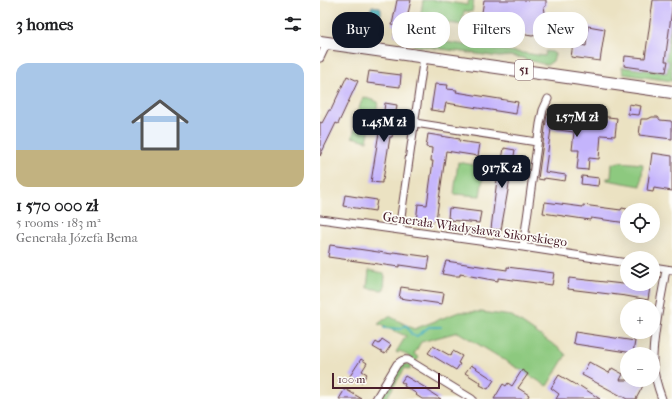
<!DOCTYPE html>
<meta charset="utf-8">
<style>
body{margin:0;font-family:"IM FELL French Canon",serif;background:#f2f2f2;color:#202124;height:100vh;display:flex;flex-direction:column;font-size:15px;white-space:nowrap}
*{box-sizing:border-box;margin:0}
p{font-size:13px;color:#757577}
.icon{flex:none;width:22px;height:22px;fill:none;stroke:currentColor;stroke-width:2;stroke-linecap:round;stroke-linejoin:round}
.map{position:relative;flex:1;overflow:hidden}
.panel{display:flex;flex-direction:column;background:#fff;width:320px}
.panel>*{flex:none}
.top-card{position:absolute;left:12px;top:12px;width:280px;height:36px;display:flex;gap:8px}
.tools{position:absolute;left:300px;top:203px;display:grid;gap:8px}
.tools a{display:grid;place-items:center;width:40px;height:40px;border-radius:50%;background:#fff;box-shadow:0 4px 16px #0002;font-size:20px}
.scale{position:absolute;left:12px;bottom:10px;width:108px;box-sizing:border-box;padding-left:4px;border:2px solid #4a1f2b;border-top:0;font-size:11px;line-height:14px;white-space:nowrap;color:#4a1f2b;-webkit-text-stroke:3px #fdfcf7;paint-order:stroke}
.price{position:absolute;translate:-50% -34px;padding:0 9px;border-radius:8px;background:#111827;color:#fff;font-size:13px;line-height:26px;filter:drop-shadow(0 1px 2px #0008)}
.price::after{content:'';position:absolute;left:50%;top:24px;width:12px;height:9px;margin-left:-6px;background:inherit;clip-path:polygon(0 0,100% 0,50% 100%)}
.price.selected{background:#222;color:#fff}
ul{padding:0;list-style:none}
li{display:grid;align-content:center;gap:8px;height:212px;padding:0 16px}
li+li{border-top:1px solid #e0e0e0}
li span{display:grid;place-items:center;height:124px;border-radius:12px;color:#555}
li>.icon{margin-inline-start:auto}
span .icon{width:72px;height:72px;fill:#fffc;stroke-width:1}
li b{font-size:17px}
h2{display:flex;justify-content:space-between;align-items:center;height:48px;padding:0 16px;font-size:17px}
.tag{padding:0 14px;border-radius:16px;background:#fff;box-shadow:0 4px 16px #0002;font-size:14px;line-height:36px}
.tag.selected{background:#111827;color:#fff}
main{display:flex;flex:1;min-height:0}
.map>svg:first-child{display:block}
</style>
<main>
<section class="panel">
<h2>3 homes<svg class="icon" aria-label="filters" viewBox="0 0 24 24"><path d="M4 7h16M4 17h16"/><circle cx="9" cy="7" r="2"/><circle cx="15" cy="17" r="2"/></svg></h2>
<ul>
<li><span style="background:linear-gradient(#a9c7e8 70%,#c2b280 0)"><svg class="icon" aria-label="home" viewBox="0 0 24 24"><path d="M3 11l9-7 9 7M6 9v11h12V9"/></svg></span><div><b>1 570 000 zł</b><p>5 rooms · 183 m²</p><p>Generała Józefa Bema</p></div></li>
</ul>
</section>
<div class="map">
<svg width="352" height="399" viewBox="0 0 352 399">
<rect width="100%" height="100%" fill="#fdfcf7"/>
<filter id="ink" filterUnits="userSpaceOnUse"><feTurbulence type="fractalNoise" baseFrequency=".025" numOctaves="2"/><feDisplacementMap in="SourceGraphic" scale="8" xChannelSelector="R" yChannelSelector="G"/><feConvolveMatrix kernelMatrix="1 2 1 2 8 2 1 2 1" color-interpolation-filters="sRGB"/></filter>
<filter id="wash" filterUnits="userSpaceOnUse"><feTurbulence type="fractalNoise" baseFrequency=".012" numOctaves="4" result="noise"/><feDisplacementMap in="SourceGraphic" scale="16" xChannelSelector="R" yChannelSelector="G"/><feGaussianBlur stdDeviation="0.9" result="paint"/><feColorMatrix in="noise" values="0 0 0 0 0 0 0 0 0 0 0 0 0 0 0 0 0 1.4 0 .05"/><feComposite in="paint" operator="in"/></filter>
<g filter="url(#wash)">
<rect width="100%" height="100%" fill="#ebe2c2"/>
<path fill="#8dc97f" stroke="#6c7455" d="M 103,0 L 116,0 L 147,5 L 149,0 L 154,0 L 152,12 L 144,11 L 142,21 L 151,23 L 150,26 L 107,20 L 106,25 L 102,27 L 101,33 L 104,34 L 104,39 L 225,56 L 226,51 L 232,52 L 235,54 L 233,61 L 227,65 L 204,59 L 204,58 L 189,56 L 179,57 L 93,45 L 94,39 L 97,39 Z
M 352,19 L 352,81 L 303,74 L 302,67 L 347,73 L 349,61 L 346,60 Z
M 43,97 L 58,102 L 54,129 L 50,128 L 47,141 L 32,137 L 40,115 L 37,114 Z
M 138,162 L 165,167 L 160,196 L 134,194 Z
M 299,162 L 323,164 L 321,186 L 287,180 L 287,178 L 291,178 L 292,164 Z
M 49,270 L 63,273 L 65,276 L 64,289 L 62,290 L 47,288 Z
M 139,312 L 161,312 L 192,316 L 240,349 L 246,355 L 227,386 L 138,332 L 101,342 L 94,354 L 99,358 L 96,361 L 80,351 L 78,353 L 76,352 L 86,336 L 58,324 L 69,316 L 94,329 Z
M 84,364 L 90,365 L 90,370 L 85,368 L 66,399 L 60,399 L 80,367 Z"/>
<path fill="#3babb8" stroke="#426572" d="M 52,6 L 59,7 L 61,9 L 61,14 L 57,21 L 50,21 L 47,18 Z"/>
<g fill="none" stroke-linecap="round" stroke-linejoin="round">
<path stroke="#3babb8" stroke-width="2" d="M 64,328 L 81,329 L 86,325 L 92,335 L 97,336 L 109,327 L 121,327"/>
</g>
<g id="blocks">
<path fill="#c4b4fc" d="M 77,0 L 91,0 L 85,27 L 83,27 L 81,37 L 74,35 L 76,26 L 72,25 Z
M 164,0 L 226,0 L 226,6 L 224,7 L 226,17 L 224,26 L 217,35 L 212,36 L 206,35 L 200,30 L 160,24 Z
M 333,0 L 352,0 L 352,9 L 345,61 L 348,61 L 346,72 L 304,66 L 305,56 L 325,58 Z
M 268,26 L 285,29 L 280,61 L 251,57 L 253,44 L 266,46 Z
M 49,71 L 81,75 L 80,87 L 47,83 Z
M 27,76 L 38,81 L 18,124 L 16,123 L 0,156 L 0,122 L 2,123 L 9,110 L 11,110 Z
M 115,84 L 128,85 L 127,89 L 137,90 L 136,92 L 198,102 L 196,113 L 196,114 L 126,103 L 124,112 L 111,110 Z
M 65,103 L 77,105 L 72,137 L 70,137 L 63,180 L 62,180 L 62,183 L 51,182 L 60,126 L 62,126 Z
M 309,104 L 321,106 L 319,115 L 308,114 Z
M 242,112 L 297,118 L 295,136 L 281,135 L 279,159 L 269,158 L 268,170 L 257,169 L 259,150 L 252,150 L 254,132 L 231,129 L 225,172 L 246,175 L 245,181 L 224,178 L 224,180 L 218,179 L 227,114 L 241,116 Z
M 332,117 L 338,117 L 340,120 L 351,121 L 352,123 L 352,139 L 319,135 L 321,119 L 328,119 Z
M 108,134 L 140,139 L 139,141 L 160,144 L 158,156 L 126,151 L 116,220 L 107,225 L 97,224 L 96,222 L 98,204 L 107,205 L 113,161 L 111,161 L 112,148 L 106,147 Z
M 184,148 L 195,150 L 181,230 L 171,229 L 178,171 L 180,171 Z
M 332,153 L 352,156 L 352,191 L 334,188 L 333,192 L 327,191 Z
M 262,176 L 279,178 L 278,186 L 261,184 Z
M 25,195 L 57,200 L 55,211 L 23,206 Z
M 225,202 L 263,207 L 263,205 L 301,210 L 302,208 L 307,209 L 307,223 L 271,218 L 270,220 L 223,213 Z
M 129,208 L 161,212 L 159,223 L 130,220 L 130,218 L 128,218 Z
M 10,245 L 72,254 L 73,252 L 81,253 L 110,257 L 108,268 L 108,269 L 79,265 L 79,267 L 8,257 Z
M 126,261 L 187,270 L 187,267 L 234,273 L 232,285 L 178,278 L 178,281 L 140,274 L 140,276 L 134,276 L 122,274 Z
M 249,278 L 330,287 L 328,300 L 306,296 L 248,289 Z
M 81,287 L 124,293 L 122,304 L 79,298 Z
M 255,332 L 315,341 L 313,353 L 255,344 L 255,343 L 253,343 Z
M 62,339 L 71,345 L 65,354 L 53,347 L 56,342 L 59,344 Z
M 113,346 L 131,356 L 133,351 L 142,356 L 138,363 L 140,364 L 136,370 L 108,353 Z
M 41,359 L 47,363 L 42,371 L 47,374 L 41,383 L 30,376 Z
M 269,362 L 289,373 L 292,368 L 303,374 L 300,380 L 326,380 L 316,399 L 307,399 L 262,375 Z
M 151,365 L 174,380 L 168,389 L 160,385 L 161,383 L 145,373 Z
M 202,370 L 208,374 L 198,388 L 209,395 L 207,399 L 174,399 L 183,384 L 186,386 L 188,383 L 192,386 Z
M 239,375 L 259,387 L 260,386 L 280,399 L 236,399 L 239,394 L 231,388 Z
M 85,376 L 106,388 L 107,390 L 121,399 L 102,399 L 96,395 L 97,394 L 84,386 L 85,384 L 81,382 Z
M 25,389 L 42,399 L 19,399 Z"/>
</g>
</g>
<g filter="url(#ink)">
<use href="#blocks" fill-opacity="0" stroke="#623c42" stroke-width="1"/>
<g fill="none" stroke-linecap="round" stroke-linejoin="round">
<g stroke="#623c42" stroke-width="9">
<path id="street" d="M 0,58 L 7,43
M 95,123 L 217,142
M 0,219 L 203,247 L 307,263
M 79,230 L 104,56
M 203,247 L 220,124 L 223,110 L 228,99
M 333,267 L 352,270
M 56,399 L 77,364 C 81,361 83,359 88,360 L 152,399
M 342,399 C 338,388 334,376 333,363 C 332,335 342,298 346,269"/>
</g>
<g stroke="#623c42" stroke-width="14">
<path id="primary" d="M 0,42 L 352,92"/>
</g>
<use href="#street" stroke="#fff" stroke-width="7"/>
<use href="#primary" stroke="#fff" stroke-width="12"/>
</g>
</g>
<g text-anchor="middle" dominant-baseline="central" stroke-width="3.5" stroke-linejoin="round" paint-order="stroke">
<rect fill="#fdfcf7" stroke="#806168" stroke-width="1" x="195" y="60" width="18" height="20" rx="3"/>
<g font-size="12" font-weight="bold" fill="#4a1f2b">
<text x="204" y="70">51</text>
</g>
<g font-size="13" fill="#4a1f2b" stroke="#fdfcf7">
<text transform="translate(155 229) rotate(8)">Generała Władysława Sikorskiego</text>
</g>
</g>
</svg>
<div class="tools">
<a><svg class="icon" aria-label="locate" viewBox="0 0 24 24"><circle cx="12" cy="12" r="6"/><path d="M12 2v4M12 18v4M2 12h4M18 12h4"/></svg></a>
<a><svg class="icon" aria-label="layers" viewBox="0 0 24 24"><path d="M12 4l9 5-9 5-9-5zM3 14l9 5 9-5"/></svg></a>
<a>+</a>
<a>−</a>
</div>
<div class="scale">100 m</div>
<b class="price selected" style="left:257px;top:138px">1.57M zł</b>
<b class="price" style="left:64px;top:143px">1.45M zł</b>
<b class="price" style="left:182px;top:189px">917K zł</b>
<div class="top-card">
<a class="tag selected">Buy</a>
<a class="tag">Rent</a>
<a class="tag">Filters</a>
<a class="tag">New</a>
</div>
</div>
</main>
